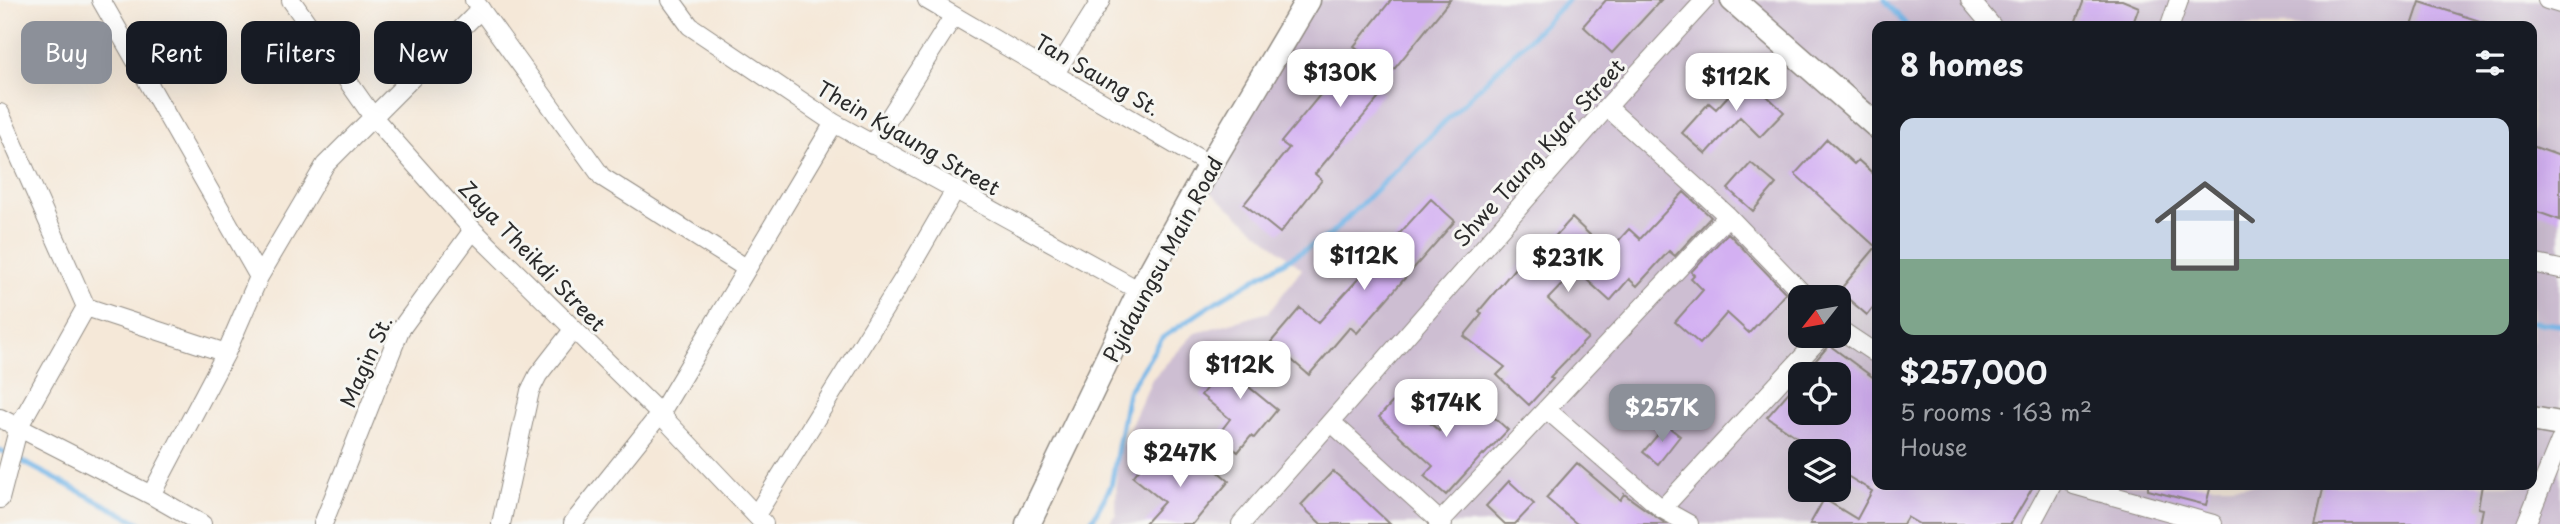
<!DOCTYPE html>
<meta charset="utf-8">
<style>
body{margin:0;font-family:"Playpen Sans",sans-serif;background:#20242c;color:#f1f3f6;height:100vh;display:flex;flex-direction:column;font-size:26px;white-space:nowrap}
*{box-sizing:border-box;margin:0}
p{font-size:23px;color:#9ea1a6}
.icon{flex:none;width:38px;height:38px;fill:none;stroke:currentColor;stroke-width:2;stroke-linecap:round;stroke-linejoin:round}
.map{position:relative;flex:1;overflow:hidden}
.sheet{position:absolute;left:1872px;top:21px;width:665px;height:469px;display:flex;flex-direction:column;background:#171b24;border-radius:14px;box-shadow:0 7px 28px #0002}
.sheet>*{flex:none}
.hud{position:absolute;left:21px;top:21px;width:665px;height:63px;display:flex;gap:14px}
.needle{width:46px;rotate:239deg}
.tools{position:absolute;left:1788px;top:285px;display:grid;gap:14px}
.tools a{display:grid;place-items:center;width:63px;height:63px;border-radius:14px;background:#171b24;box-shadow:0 7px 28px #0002;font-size:35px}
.price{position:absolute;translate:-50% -60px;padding:0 16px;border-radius:14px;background:#fff;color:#222;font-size:23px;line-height:46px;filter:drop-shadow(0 2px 4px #0008)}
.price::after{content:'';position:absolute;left:50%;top:42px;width:21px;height:16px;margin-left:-10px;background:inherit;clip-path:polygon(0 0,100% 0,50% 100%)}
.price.selected{background:#8c9099;color:#fff}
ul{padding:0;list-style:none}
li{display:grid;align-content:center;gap:14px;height:371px;padding:0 28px}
li span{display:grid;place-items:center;height:217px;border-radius:14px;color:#555}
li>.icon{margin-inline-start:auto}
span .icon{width:126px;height:126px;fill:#fffc;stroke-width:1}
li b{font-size:30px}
h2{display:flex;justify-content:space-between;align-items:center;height:84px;padding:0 28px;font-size:30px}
.tag{padding:0 24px;border-radius:14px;background:#171b24;box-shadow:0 7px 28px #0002;font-size:24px;line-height:63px}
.tag.selected{background:#8c9099;color:#fff}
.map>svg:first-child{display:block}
</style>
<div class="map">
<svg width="2560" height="524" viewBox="0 0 2560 524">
<rect width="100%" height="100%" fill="#f6f6f2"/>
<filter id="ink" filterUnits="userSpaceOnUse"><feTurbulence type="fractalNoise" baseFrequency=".0143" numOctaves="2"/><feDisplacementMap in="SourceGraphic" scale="14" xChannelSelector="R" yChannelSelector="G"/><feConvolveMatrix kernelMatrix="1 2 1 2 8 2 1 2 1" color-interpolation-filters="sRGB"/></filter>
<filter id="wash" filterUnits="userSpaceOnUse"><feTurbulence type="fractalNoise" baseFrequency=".00686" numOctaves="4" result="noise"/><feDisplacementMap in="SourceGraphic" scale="28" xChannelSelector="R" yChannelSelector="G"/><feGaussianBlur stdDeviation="1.57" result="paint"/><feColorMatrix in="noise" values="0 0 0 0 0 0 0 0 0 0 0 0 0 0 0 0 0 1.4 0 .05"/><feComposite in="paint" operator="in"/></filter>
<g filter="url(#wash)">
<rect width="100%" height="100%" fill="#f5e8d8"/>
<path fill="#cdbed2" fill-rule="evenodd" d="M 1308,0 L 2560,0 L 2560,524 L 1109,524 L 1116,514 L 1117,456 L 1152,379 L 1195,333 L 1269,312 L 1302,269 L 1200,183 ZM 1878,26 L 2532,26 L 2532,485 L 1878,485 ZM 1801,298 L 1839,298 L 1839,336 L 1801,336 ZM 1801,374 L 1839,374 L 1839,413 L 1801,413 ZM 1801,452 L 1839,452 L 1839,490 L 1801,490 Z"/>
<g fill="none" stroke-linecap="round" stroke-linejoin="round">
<path stroke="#72b5e8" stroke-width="5" d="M 1885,0 L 1907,26
M 2532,322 L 2560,325
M 0,450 L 142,524
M 1090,524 L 1111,486 L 1128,392 L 1162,338 L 1217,301 L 1330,235 L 1568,0"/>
</g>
<g id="blocks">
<path fill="#d3b0f2" d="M 1391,0 L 1450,0 L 1378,89 L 1383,93 L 1315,174 L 1322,180 L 1280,233 L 1244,204 L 1289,148 L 1281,142 L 1358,49 L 1354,46 Z
M 1606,0 L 1661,0 L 1612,53 L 1583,26 Z
M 2084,0 L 2122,0 L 2139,7 L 2132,26 L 2074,26 Z
M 2420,2 L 2486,23 L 2485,26 L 2412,26 Z
M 1753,69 L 1774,89 L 1767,96 L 1784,112 L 1760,137 L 1740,117 L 1706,154 L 1682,133 L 1709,103 L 1716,109 Z
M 1827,139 L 1854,164 L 1858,160 L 1878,178 L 1878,301 L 1867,315 L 1839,291 L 1876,247 L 1795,174 Z
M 2532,146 L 2560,156 L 2560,220 L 2532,210 Z
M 1751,163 L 1776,184 L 1753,211 L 1728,189 Z
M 1684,192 L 1711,217 L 1675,256 L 1669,251 L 1637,286 L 1629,279 L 1610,301 L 1576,270 L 1548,299 L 1588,338 L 1550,377 L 1553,379 L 1529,405 L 1497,375 L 1505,367 L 1464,336 L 1482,314 L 1479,311 L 1541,237 L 1548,244 L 1572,218 L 1608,252 L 1629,229 L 1640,239 Z
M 1431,199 L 1455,221 L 1357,333 L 1350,327 L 1309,375 L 1271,342 L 1300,308 L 1318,323 Z
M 1728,233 L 1786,293 L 1749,333 L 1727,313 L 1700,344 L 1675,322 L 1703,290 L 1691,278 L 1694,275 L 1691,272 Z
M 1829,345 L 1878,381 L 1878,485 L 2034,485 L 2011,524 L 1919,524 L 1907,517 L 1903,524 L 1810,524 L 1824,499 L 1857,519 L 1872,491 L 1839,471 L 1839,452 L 1819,452 L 1767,417 L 1801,378 L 1801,413 L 1839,413 L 1839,374 L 1804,374 Z
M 1243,349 L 1265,367 L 1249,387 L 1277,410 L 1254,438 L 1251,436 L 1238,452 L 1217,436 L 1230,419 L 1201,395 L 1224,366 L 1227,369 Z
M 1399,395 L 1439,431 L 1471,396 L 1508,430 L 1484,455 L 1483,454 L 1446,495 L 1424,476 L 1433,466 L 1379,417 Z
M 1666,425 L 1680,436 L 1658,464 L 1643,452 Z
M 1154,450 L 1185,475 L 1201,457 L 1229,481 L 1193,524 L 1144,524 L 1164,502 L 1133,477 Z
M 1577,463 L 1620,500 L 1624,494 L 1666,524 L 1577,524 L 1546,498 Z
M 1333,471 L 1354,490 L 1390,524 L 1321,524 L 1301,505 Z
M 1509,481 L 1534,504 L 1515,524 L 1505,524 L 1486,506 Z
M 2148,485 L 2211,485 L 2206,505 L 2148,490 Z
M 2324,485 L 2482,485 L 2478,508 L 2483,509 L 2480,524 L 2315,524 Z"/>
</g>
</g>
<g filter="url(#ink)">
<use href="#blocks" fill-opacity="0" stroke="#908a82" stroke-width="2"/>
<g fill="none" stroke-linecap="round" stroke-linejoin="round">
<g stroke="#908a82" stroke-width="20">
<path id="street" d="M 101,0 L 259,277
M 291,0 L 373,117 L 473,230 L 660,414 L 764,524
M 474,0 L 602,177 L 746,268
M 671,0 L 690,26 L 834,123 L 1140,291
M 927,0 L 1210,165
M 1970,0 L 1992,26
M 2547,0 L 2560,4
M 2170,26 L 2179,0
M 1054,75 L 1101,0
M 1607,107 L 1728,216 L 1807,298
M 0,113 L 86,307 L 226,353
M 872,145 L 953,17
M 2532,263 L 2560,269
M 1839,329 L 1878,355
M 1546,409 L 1662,509 L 1689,524
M 0,418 L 151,495 L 202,524
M 1331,422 L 1443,524
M 2074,485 L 2213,524
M 151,495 L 226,353 L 259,277 L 325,165 L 481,9
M 0,499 L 19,426 L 86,307
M 1662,509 L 1822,336
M 756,515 L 908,271 L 955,190
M 573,523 L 660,414 L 834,123
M 323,524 L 400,330 L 473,230
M 501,524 L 530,391 L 538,375 L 573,330
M 1241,524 L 1607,107 L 1705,0
M 1438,524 L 1728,216
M 2031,524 L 2052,485
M 2526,524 L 2560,441"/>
</g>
<g stroke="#908a82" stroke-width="27">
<path id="secondary" d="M 1733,0 L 1878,127
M 2532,419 L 2560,424
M 1028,524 L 1140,291 L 1210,165 L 1308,0"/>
</g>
<use href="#street" stroke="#fff" stroke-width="18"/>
<use href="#secondary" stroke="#fff" stroke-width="24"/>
</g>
</g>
<g text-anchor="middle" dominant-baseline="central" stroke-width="6" stroke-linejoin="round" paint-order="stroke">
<g font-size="21" fill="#2b2b2b" stroke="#f6f6f2">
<text transform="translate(1098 74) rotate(30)">Tan Saung St.</text>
<text transform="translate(909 137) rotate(30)">Thein Kyaung Street</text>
<text transform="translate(1538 152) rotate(-48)">Shwe Taung Kyar Street</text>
<text transform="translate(533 255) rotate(46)">Zaya Theikdi Street</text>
<text transform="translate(1162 259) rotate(-62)">Pyidaungsu Main Road</text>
<text transform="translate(365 361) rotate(-66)">Magin St.</text>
</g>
</g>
</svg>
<div class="tools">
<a><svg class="needle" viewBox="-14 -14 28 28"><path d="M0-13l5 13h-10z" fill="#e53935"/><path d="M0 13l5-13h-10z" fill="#9ea1a6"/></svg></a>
<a><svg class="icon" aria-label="locate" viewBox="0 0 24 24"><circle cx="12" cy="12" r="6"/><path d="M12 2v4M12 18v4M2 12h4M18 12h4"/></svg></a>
<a><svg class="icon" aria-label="layers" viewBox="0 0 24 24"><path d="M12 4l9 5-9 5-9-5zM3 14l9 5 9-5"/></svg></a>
</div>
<b class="price" style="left:1340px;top:109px">$130K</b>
<b class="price" style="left:1736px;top:113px">$112K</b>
<b class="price" style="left:1364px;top:292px">$112K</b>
<b class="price" style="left:1568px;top:294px">$231K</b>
<b class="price" style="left:1240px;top:401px">$112K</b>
<b class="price" style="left:1446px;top:439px">$174K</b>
<b class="price selected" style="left:1662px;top:444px">$257K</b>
<b class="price" style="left:1180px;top:489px">$247K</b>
<div class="hud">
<a class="tag selected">Buy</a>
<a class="tag">Rent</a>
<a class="tag">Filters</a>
<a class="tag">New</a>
</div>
<section class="sheet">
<h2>8 homes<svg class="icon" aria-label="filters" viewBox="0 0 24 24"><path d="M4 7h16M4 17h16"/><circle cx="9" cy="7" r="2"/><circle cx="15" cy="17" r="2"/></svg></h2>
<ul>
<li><span style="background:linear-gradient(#c9d6e8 65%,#7fa58c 0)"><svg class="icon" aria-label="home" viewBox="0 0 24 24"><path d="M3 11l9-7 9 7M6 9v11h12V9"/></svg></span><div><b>$257,000</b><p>5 rooms · 163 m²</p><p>House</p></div></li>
</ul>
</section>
</div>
